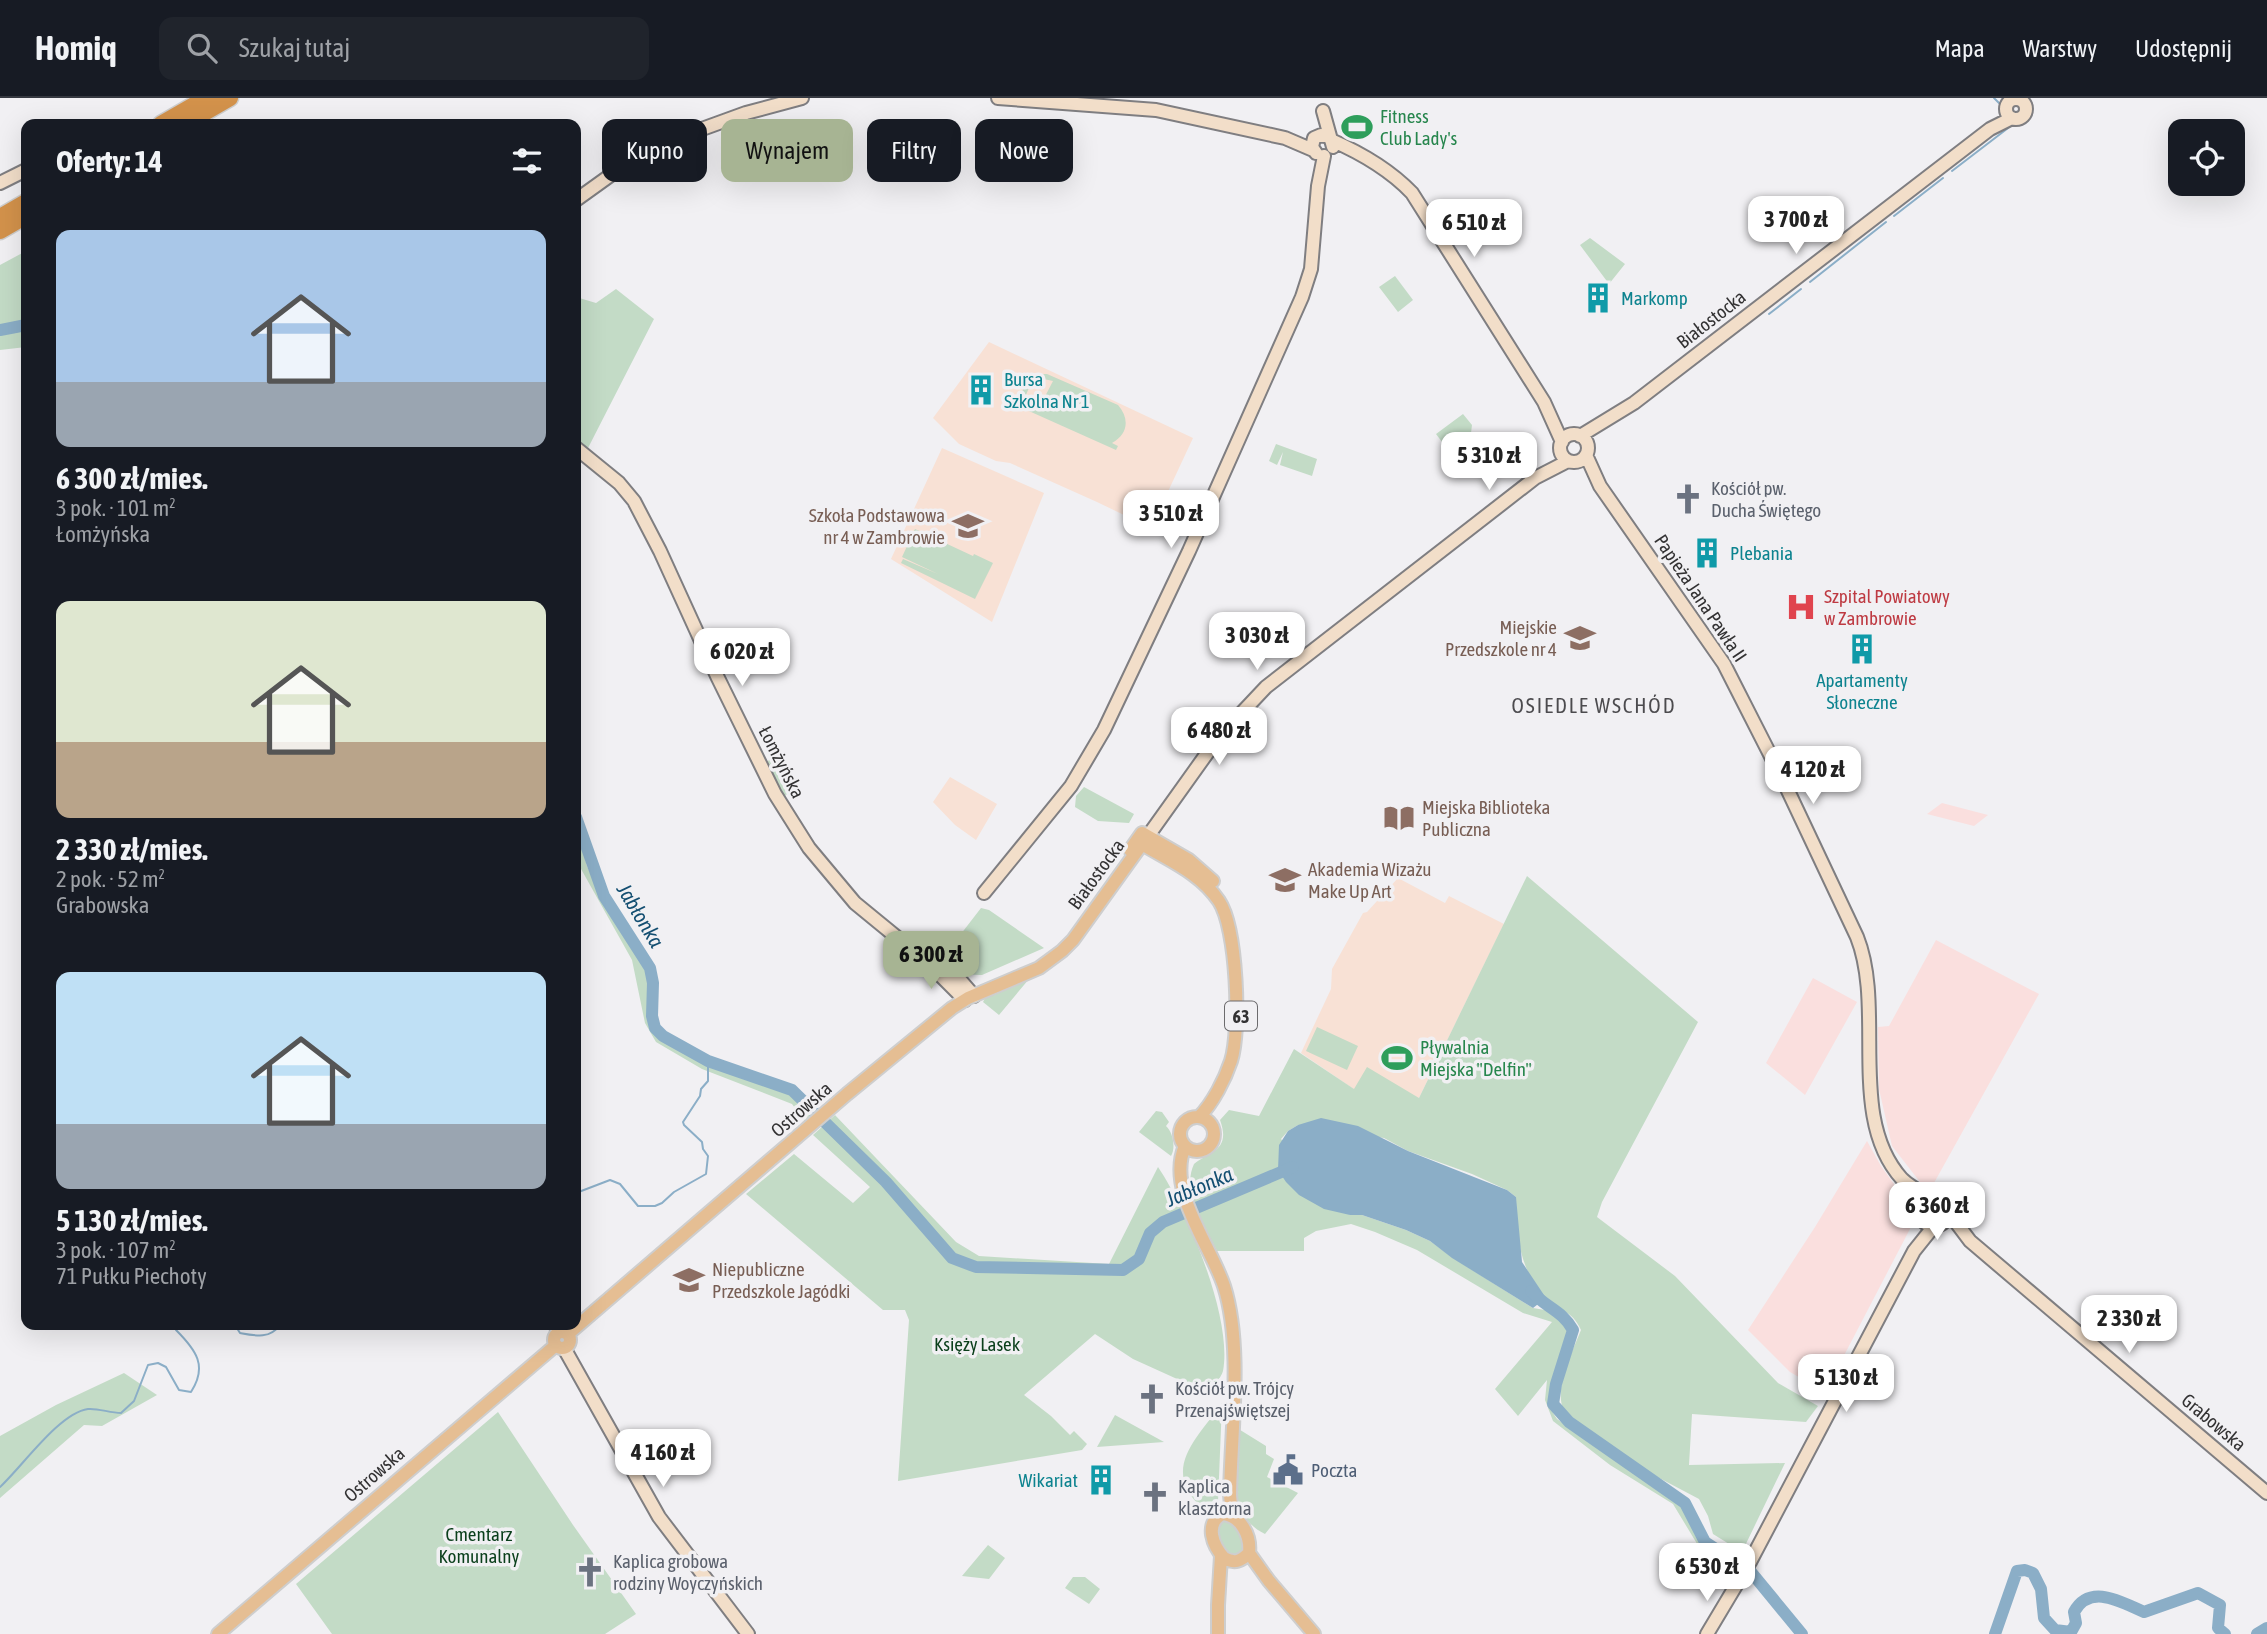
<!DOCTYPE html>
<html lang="pl">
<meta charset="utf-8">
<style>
body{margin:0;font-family:"Asap Condensed",sans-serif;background:#20242c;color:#f1f3f6;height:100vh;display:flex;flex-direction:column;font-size:26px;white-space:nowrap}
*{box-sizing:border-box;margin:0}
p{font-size:23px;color:#9ea1a6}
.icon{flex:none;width:38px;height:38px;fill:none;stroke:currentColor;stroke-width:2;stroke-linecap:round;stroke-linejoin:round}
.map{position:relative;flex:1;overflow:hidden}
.panel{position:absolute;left:21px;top:21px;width:560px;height:1211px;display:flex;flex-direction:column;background:#171b24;border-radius:14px;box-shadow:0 7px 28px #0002}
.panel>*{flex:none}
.hud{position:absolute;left:602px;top:21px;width:665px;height:63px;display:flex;gap:14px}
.buttons{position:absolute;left:2168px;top:21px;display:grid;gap:14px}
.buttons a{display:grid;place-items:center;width:77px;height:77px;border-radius:14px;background:#171b24;box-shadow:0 7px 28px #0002;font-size:35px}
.price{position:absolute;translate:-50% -60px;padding:0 16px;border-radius:14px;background:#fff;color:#222;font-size:23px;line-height:46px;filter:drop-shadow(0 2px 4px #0008)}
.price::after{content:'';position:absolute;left:50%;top:42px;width:21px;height:16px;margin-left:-10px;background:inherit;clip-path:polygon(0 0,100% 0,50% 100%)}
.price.current{background:#a7b493;color:#111}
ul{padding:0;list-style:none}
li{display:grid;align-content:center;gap:14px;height:371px;padding:0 35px}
li span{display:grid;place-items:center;height:217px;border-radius:14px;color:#555}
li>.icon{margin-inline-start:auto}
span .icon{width:126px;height:126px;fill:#fffc;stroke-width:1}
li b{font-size:30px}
h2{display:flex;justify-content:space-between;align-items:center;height:84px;padding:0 35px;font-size:30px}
.chip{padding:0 24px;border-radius:14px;background:#171b24;box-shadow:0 7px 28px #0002;font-size:24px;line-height:63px}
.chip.current{background:#a7b493;color:#111}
header{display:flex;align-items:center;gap:42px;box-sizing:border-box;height:98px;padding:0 35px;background:#171b24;border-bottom:2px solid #363941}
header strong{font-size:33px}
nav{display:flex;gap:38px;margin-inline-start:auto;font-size:24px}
.search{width:490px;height:63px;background:#20242c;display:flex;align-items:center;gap:18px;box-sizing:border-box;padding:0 24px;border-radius:14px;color:#9ea1a6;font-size:26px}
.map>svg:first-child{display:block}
</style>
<header>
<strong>Homiq</strong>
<div class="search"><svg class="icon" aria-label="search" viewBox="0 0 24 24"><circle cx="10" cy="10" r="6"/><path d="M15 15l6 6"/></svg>Szukaj tutaj</div>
<nav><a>Mapa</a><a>Warstwy</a><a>Udostępnij</a></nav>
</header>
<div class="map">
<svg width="2267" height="1536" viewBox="0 0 2267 1536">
<rect width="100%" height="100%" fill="#f1f0f3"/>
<path fill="#fadfde" d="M 1942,705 L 1988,717 L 1974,728 L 1927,716 Z
M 1936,842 L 2039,896 L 1934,1085 L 1920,1084 L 1892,1048 L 1879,991 L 1878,929 L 1889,928 Z
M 1813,880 L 1857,904 L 1805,997 L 1766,965 Z
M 1867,1043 L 1881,1068 L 1902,1097 L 1911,1129 L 1825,1294 L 1790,1274 L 1748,1232 L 1815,1129 Z"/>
<path fill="#f8e1d5" d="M 989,244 L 1193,340 L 1151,430 L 1097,404 L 1010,365 L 996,363 L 959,346 L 933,320 Z
M 942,350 L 1044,395 L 992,524 L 891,461 Z
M 950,679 L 997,706 L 976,742 L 955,727 L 933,704 Z
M 1398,780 L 1445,805 L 1449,798 L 1504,826 L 1419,1000 L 1355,992 L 1301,955 L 1331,891 L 1332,871 L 1363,815 L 1367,814 Z"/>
<path fill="#c3dbc6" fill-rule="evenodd" d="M 1590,140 L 1625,166 L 1609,186 L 1580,147 Z
M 26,153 L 26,249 L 0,252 L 0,167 Z
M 1395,178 L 1413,202 L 1398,214 L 1379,189 Z
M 616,191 L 654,221 L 588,350 L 576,342 L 576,199 L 596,205 Z
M 1038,276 L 1047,276 L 1118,307 C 1130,321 1128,336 1112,345 L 1118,348 L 1116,352 L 1013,306 L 1015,302 L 1023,305 C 1020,291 1025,281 1038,276 ZM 1039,280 L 1053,283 L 1038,312 L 1031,308 L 1026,297 L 1030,287 Z
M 1463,316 L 1472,327 L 1470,343 L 1451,356 L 1436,336 Z
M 1276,346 L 1317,361 L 1312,378 L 1280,367 L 1283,354 L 1277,367 L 1269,363 Z
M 915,431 L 973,458 L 974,456 L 993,465 L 975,501 L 901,465 L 903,461 L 938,476 L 902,459 Z
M 772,659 L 781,662 L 800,683 L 784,699 L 768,667 L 767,664 Z
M 1084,689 L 1134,716 L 1129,725 L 1098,723 L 1075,709 L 1076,698 Z
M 576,727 L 587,768 L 600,798 L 643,866 L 649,884 L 648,920 L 653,930 L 660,939 L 701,964 L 792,997 L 814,1016 L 805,1024 L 792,1006 L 702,971 L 656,944 L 645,925 L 632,862 L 576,762 Z
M 1527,778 L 1698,924 L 1602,1104 L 1597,1119 L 1675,1178 L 1778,1285 L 1818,1308 L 1806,1324 L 1692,1316 L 1689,1367 L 1785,1365 L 1742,1454 L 1713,1436 L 1708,1418 L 1699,1401 L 1646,1373 L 1567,1317 C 1550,1297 1572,1255 1581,1232 C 1572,1211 1558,1214 1545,1199 C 1519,1172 1516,1135 1516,1099 L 1507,1092 L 1472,1076 L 1408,1053 L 1384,1040 L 1298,1027 L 1288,1033 L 1281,1041 L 1350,1117 L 1362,1117 L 1406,1132 L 1430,1143 L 1453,1160 L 1533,1210 L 1551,1213 L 1570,1233 L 1550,1294 C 1548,1305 1550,1311 1557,1321 L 1681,1408 L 1691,1421 L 1699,1443 L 1709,1454 L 1737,1473 L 1729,1485 L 1699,1449 L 1673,1406 L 1610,1367 L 1553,1323 L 1545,1302 L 1547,1282 L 1518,1318 L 1495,1291 L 1552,1224 L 1523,1215 L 1417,1152 L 1375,1134 L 1351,1126 L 1316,1133 L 1304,1140 L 1304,1153 L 1217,1153 C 1205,1128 1181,1093 1194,1066 C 1211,1053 1231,1052 1220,1022 L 1229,1012 L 1259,1018 L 1294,951 L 1354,991 L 1367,969 L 1419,1000 Z
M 981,810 L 989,812 L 1044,850 L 982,877 C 966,878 958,870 948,860 L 947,854 Z
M 1029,881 L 999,917 L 983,904 L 986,898 Z
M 1317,929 L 1358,948 L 1347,972 L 1306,953 Z
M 1156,1013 L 1162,1014 L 1169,1024 L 1166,1028 C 1173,1034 1176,1050 1171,1058 L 1139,1034 Z
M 835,1017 L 956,1144 L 979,1158 L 1109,1166 L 1158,1069 C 1187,1112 1233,1220 1223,1273 C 1221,1280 1213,1289 1208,1295 L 1133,1261 L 1095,1236 L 1024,1297 L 1051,1318 L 1070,1337 L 1074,1333 L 1087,1346 L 1082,1352 L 898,1383 L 909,1222 L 905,1212 L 883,1212 L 746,1096 L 794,1056 L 853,1105 L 870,1089 L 813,1037 Z
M 124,1275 L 157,1297 L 102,1328 L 84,1327 L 0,1400 L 0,1338 L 56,1307 Z
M 1222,1305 L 1218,1404 L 1216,1409 L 1202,1410 C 1160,1371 1197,1341 1222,1305 Z
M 498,1314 L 573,1427 L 636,1516 L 605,1536 L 332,1536 L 296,1486 Z
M 1115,1317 L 1164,1344 L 1097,1349 Z
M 1237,1330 L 1266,1348 L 1266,1356 L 1274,1361 L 1267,1379 L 1298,1395 L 1265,1436 C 1225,1417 1237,1367 1237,1330 Z
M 1222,1422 C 1237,1421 1242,1438 1244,1451 L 1240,1456 L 1229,1458 L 1219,1440 L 1217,1429 Z
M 988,1447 L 1005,1460 L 989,1481 L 962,1478 Z
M 1073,1479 L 1085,1479 L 1100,1491 L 1089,1506 L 1065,1490 Z"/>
<path fill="#8baec7" d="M 1321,1020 L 1358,1028 L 1408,1053 L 1507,1092 L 1516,1099 L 1522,1164 L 1546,1200 L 1533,1210 L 1452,1160 L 1430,1143 L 1406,1132 L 1362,1117 L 1350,1117 L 1324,1111 L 1299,1097 L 1286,1084 L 1278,1072 L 1279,1047 L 1288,1033 L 1298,1027 Z"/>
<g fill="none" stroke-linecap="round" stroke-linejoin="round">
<path stroke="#8baec7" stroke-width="2" d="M 1994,0 L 2000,6
M 1952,73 L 2012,27
M 1894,118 L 1943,80
M 1810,184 L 1886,124
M 1769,216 L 1801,191
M 576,1095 L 610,1082 L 620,1086 L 638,1108 L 655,1108 L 662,1105 L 674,1094 L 706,1076 L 708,1058 L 703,1051 L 702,1044 L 684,1027 L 683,1024 L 700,998 L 701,991 L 708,983 L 708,963
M 235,1227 L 240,1235 C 256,1238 270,1241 280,1227
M 327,1227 L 329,1227
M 0,1389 C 22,1369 59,1315 88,1311 C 98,1310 110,1315 121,1315 L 134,1303 L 148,1267 L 158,1265 L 166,1269 L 179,1292 L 191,1294 C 208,1268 196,1252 176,1232 L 178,1227"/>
<path stroke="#8baec7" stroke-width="12" d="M 0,232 L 26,227
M 576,719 L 604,798 L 650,870 L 653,885 L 652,918 L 655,930 L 663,938 L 708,963 L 792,992 L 886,1084 L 952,1160 L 976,1169 L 1123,1172 L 1139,1161 L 1150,1135 L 1163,1124 L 1293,1069
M 1531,1193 C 1546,1210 1562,1212 1573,1232 L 1556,1286 L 1553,1306 L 1569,1324 L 1685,1405 L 1705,1444 L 1751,1474 L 1802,1536
M 1995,1536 L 2017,1473 L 2025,1472 L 2033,1475 L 2041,1491 L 2044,1520 L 2055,1532 L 2071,1534 L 2076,1525 L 2074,1514 C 2090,1485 2121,1504 2144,1514 L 2198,1495 L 2220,1507 L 2218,1530 L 2225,1536
M 2257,1536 L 2267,1530"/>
<g stroke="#7f7e81" stroke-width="16">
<path id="secondary" d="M 998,0 L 1156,12 L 1285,40 L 1313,52
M2006 11a10 10 0 1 1 20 0a10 10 0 1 1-20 0Z
M 1323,13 L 1333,49
M 1331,42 C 1361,55 1389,71 1412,95 L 1544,304 L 1562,344
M 1316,55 L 1312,49 L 1314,40 L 1321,37 L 1329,39
M 0,85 L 26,72
M 576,102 L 647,51 L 746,15 L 802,0
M1560 350a14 14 0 1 1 28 0a14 14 0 1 1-28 0Z
M 1580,338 L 1634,305 L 1990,31 L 2012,20
M 576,350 L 619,385 L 634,403 L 660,453 L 717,578 L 775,696 L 809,750 L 855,805 L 927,864 L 965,902
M 1586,357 L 1600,388 L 1724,566 L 1782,680 L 1857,839 C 1886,912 1846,1019 1902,1081 C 1909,1088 1920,1094 1929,1099
M 1143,745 L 1218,640 L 1266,589 L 1535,380 L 1568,363
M 984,795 L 1071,688 L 1104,632 L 1189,453 L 1302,199 L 1311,171 L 1318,88 L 1324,58
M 937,868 L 961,883 L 974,898
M1919 1113a15 15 0 1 1 30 0a15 15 0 1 1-30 0Z
M 1949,1115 L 1970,1143 L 2267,1395
M 555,1227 L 560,1234
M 564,1250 L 659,1419 L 748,1536
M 1707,1536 L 1750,1464 L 1914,1153 L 1934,1128"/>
</g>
<g stroke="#cecece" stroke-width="16">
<path id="primary" d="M 1130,752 L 1142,735 L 1189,762 L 1213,783
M1180 1036a17 17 0 1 1 34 0a17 17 0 1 1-34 0Z
M 1185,1048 C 1166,1092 1210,1146 1224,1188 C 1243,1248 1231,1333 1230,1397 L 1232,1417
M554 1242a8 8 0 1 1 16 0a8 8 0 1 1-16 0Z
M 568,1236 L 847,996 L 952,910 L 968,900 L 1039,870 L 1062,853 L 1073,842 L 1142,746 C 1170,763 1200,775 1219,803 C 1237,830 1241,932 1231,963 C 1225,981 1213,1005 1199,1019
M 1222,1416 C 1241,1417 1251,1438 1249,1455 C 1241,1463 1235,1466 1224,1460 C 1213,1448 1204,1426 1222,1416 Z
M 1249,1455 L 1269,1483 L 1314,1536
M 218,1536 L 556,1247
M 1218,1536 L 1218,1507 L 1221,1458"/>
</g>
<g stroke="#cecece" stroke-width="19">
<path id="highway" d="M 161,26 L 206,0
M 185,26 L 230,0
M 0,119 L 26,104
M 0,133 L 26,118"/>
</g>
<use href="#secondary" stroke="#f2dec9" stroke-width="12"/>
<use href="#primary" stroke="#e5be93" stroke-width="12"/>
<use href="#highway" stroke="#d3924b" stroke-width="16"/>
</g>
<defs>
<g id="stadium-bare" transform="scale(2.415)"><path d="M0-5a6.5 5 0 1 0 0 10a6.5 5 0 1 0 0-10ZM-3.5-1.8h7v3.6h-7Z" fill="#2e9e5b" stroke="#f1f0f3" stroke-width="2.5" paint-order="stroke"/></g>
<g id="building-bare" transform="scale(2.415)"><path d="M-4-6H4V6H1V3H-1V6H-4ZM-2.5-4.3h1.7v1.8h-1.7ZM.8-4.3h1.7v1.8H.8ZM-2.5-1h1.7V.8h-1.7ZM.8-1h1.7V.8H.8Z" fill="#0f9aa8" stroke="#f1f0f3" stroke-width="2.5" paint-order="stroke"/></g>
<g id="church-bare" transform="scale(2.415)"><path d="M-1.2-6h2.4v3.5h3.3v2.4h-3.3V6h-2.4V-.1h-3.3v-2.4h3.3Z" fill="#6b7280" stroke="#f1f0f3" stroke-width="2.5" paint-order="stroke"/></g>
<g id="school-bare" transform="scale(2.415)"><path d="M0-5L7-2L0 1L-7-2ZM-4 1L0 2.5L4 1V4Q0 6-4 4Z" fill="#8d6e63" stroke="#f1f0f3" stroke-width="2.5" paint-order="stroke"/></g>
<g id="hospital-bare" transform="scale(2.415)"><path d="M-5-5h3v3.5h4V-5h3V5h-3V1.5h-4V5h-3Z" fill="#e0444e" stroke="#f1f0f3" stroke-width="2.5" paint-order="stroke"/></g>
<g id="library-bare" transform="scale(2.415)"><path d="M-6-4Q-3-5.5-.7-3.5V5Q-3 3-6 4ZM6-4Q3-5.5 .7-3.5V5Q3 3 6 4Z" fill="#8d6e63" stroke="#f1f0f3" stroke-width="2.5" paint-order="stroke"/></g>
<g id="university-bare" transform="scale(2.415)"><path d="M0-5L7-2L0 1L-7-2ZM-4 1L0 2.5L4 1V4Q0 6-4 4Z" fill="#8d6e63" stroke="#f1f0f3" stroke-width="2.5" paint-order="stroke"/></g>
<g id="civic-bare" transform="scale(2.415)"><path d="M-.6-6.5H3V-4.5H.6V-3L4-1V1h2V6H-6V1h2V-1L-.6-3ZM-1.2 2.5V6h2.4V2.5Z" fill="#5c6f8a" stroke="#f1f0f3" stroke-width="2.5" paint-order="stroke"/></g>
</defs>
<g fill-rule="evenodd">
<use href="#stadium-bare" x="1357" y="29"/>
<use href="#building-bare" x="1598" y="200"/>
<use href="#building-bare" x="981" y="292"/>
<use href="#church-bare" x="1688" y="401"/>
<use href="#school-bare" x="968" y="428"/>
<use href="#building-bare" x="1707" y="455"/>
<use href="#hospital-bare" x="1801" y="509"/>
<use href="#school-bare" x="1580" y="540"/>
<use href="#building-bare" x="1862" y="551"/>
<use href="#library-bare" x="1399" y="720"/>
<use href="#university-bare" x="1285" y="782"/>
<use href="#stadium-bare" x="1397" y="960"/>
<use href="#school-bare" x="689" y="1182"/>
<use href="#church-bare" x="1152" y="1301"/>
<use href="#civic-bare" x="1288" y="1372"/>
<use href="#building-bare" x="1101" y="1382"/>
<use href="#church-bare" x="1155" y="1399"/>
<use href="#church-bare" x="590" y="1474"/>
</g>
<g text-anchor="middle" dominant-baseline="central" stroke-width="7" stroke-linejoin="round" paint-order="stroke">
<rect fill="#f1f0f3" stroke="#6c6b6d" stroke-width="2" x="1225" y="903.5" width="32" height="29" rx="5"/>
<g font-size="18" font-weight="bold" fill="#333233">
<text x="1241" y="918">63</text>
</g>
<g font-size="19" fill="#27864d" stroke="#f1f0f3" text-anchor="start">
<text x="1380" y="18">Fitness<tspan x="1380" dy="22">Club Lady's</tspan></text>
<text x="1420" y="949">Pływalnia<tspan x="1420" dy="22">Miejska "Delfin"</tspan></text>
</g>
<g font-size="19" fill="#0d838f" stroke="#f1f0f3" text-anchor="start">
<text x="1621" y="200">Markomp</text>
<text x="1004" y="281">Bursa<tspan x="1004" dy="22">Szkolna Nr 1</tspan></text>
<text x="1730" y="455">Plebania</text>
<text x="1862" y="582" text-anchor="middle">Apartamenty<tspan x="1862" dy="22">Słoneczne</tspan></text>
<text x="1078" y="1382" text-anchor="end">Wikariat</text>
</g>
<g font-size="19" fill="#333233" stroke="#f1f0f3">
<text transform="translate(1711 221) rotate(-38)">Białostocka</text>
<text transform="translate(1701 500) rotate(56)">Papieża Jana Pawła II</text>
<text transform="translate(782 664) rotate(63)">Łomżyńska</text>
<text transform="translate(1096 776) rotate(-54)">Białostocka</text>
<text transform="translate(801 1011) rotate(-41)">Ostrowska</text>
<text transform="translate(2214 1324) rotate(40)">Grabowska</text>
<text transform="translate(374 1376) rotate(-41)">Ostrowska</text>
</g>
<g font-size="19" fill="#5b616d" stroke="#f1f0f3" text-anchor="start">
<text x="1711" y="390">Kościół pw.<tspan x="1711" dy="22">Ducha Świętego</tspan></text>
<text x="1175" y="1290">Kościół pw. Trójcy<tspan x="1175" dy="22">Przenajświętszej</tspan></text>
<text x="1178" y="1388">Kaplica<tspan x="1178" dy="22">klasztorna</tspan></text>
<text x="613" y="1463">Kaplica grobowa<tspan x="613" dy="22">rodziny Woyczyńskich</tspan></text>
</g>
<g font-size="19" fill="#785e54" stroke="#f1f0f3" text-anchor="start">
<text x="945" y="417" text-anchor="end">Szkoła Podstawowa<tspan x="945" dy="22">nr 4 w Zambrowie</tspan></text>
<text x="1557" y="529" text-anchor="end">Miejskie<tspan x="1557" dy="22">Przedszkole nr 4</tspan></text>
<text x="1422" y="709">Miejska Biblioteka<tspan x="1422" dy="22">Publiczna</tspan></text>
<text x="1308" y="771">Akademia Wizażu<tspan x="1308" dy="22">Make Up Art</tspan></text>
<text x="712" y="1171">Niepubliczne<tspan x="712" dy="22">Przedszkole Jagódki</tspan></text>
</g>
<g font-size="19" fill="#be3a42" stroke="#f1f0f3" text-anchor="start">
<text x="1824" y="498">Szpital Powiatowy<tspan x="1824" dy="22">w Zambrowie</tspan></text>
</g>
<g font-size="19" fill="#0a3f1b" stroke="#f1f0f3">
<text x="977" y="1246">Księży Lasek</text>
<text x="479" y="1436">Cmentarz<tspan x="479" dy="22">Komunalny</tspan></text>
</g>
<g font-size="19" fill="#4e5e75" stroke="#f1f0f3" text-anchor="start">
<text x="1311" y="1372">Poczta</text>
</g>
<g font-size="21" letter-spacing="2" fill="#4c4b4e" stroke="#f1f0f3">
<text x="1594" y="607">OSIEDLE WSCHÓD</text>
</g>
<g font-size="21" font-style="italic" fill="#134e71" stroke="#f1f0f3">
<text transform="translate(641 817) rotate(59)">Jabłonka</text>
<text transform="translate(1199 1088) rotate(-23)">Jabłonka</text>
</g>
</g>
</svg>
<div class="buttons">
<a><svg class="icon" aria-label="locate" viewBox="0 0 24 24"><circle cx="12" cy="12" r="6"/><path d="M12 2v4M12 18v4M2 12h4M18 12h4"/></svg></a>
</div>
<b class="price" style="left:1796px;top:158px">3 700 zł</b>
<b class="price" style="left:1474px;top:161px">6 510 zł</b>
<b class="price" style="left:1489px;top:394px">5 310 zł</b>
<b class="price" style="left:1171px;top:452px">3 510 zł</b>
<b class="price" style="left:1257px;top:574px">3 030 zł</b>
<b class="price" style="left:742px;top:590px">6 020 zł</b>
<b class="price" style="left:1219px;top:669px">6 480 zł</b>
<b class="price" style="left:1813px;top:708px">4 120 zł</b>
<b class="price current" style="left:931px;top:893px">6 300 zł</b>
<b class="price" style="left:1937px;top:1144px">6 360 zł</b>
<b class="price" style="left:2129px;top:1257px">2 330 zł</b>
<b class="price" style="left:1846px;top:1316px">5 130 zł</b>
<b class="price" style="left:663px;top:1391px">4 160 zł</b>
<b class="price" style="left:1707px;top:1505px">6 530 zł</b>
<div class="hud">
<a class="chip">Kupno</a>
<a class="chip current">Wynajem</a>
<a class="chip">Filtry</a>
<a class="chip">Nowe</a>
</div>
<section class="panel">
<h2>Oferty: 14<svg class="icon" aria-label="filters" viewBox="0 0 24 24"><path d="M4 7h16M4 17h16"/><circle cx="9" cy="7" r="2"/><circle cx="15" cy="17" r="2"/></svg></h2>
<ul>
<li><span style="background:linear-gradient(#a9c7e8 70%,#9aa5b1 0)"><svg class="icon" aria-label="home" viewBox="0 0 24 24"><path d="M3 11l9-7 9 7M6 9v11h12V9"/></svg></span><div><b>6 300 zł/mies.</b><p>3 pok. · 101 m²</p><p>Łomżyńska</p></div></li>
<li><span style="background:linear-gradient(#dfe7d0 65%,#b9a48a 0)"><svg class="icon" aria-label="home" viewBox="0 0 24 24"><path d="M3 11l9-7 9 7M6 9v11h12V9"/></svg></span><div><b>2 330 zł/mies.</b><p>2 pok. · 52 m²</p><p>Grabowska</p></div></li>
<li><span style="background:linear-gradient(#bfe0f5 70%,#9aa5b1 0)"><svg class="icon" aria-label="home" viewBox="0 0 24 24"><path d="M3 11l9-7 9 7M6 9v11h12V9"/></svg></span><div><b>5 130 zł/mies.</b><p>3 pok. · 107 m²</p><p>71 Pułku Piechoty</p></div></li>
</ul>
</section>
</div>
